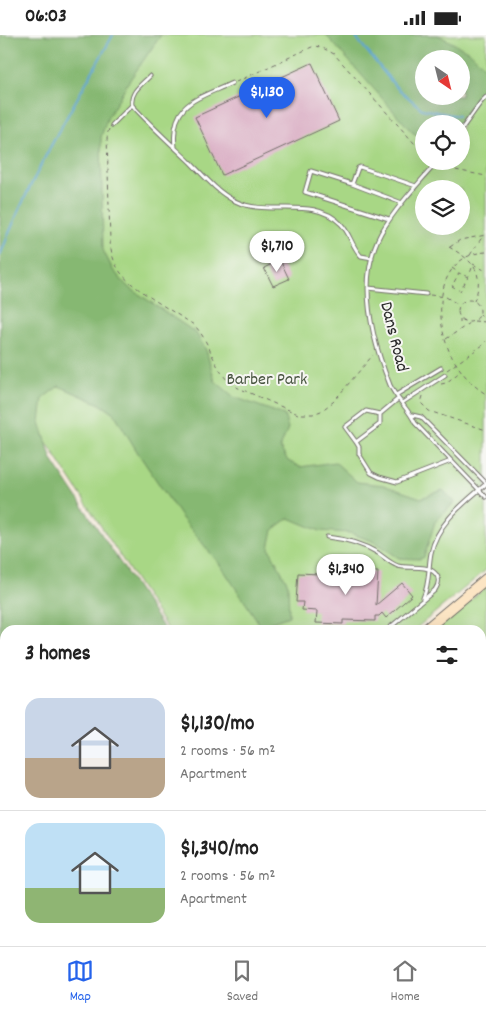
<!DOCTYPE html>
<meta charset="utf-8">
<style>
body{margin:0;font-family:Dekko,sans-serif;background:#f2f2f2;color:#222;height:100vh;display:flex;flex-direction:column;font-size:19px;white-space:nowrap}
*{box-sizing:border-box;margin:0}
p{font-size:16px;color:#767676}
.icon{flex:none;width:28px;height:28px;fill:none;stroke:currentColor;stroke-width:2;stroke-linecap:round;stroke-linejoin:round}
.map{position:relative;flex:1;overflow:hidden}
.sheet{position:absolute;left:0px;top:590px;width:486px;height:321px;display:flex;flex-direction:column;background:#fff;border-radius:15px 15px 0 0;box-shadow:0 5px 20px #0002}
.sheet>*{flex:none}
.needle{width:32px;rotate:145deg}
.buttons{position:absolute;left:415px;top:15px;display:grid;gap:10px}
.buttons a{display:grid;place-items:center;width:55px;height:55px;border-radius:50%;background:#fff;box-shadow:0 5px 20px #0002;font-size:25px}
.price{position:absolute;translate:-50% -42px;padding:0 11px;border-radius:18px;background:#fff;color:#222;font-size:16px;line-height:32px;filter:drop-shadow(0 1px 2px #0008)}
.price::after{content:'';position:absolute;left:50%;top:30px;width:15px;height:11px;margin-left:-8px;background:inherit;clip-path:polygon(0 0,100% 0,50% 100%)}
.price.on{background:#2563eb;color:#fff}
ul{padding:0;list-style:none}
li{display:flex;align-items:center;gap:15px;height:125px;padding:0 25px}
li+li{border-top:1px solid #e0e0e0}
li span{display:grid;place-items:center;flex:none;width:140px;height:100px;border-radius:15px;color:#555}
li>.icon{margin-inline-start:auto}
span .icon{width:60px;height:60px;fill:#fffc;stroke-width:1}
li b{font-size:21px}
h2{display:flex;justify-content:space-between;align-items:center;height:60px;padding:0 25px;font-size:21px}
.status{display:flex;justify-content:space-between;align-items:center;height:35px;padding:0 25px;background:#fff;direction:ltr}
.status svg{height:14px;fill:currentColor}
.dock{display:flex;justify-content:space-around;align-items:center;height:70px;border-top:1px solid #e0e0e0;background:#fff;font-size:14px;color:#767676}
.dock a{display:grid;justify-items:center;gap:2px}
.dock .on{color:#2563eb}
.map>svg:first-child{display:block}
</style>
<div class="status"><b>06:03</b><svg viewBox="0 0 49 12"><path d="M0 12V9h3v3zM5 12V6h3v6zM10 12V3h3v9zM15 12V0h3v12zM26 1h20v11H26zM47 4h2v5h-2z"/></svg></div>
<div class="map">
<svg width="486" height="911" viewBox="0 0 486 911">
<rect width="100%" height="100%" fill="#f6f6f2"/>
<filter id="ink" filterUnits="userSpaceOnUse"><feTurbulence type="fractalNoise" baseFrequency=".02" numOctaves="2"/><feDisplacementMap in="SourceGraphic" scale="10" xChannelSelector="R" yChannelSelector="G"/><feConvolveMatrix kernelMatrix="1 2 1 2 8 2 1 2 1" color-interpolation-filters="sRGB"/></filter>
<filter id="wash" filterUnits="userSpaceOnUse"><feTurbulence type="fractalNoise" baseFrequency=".0096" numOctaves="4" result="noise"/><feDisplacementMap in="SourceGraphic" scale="20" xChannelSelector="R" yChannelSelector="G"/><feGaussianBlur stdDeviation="1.12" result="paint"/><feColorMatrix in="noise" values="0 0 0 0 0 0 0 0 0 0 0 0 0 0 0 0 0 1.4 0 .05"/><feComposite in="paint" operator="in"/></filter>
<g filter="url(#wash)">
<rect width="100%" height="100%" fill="#f5eadb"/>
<path fill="#ccbed4" d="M 0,874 L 5,874 L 5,906 L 86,906 L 86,911 L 0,911 Z"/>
<path fill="#a8d785" stroke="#6a8158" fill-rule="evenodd" d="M 141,0 L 486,0 L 486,535 L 414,595 L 168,595 L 0,335 L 0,295 L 66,171 ZM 424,24 L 461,24 L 461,61 L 424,61 ZM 424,89 L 461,89 L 461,126 L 424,126 ZM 424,154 L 461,154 L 461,191 L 424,191 Z
M 486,552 L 486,806 L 481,807 L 481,595 L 435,595 Z"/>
<path fill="#86b872" stroke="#58724e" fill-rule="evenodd" d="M 0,0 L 161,0 L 127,49 L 107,84 L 101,102 L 103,215 L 113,235 L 127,251 L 196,298 L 206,315 L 215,346 L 234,362 L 284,380 L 288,393 L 280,413 L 288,426 L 300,432 L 335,427 L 357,447 L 383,450 L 421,463 L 443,455 L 455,467 L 435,487 L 424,522 L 420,524 L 399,523 L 375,507 L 350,498 L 320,496 L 289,483 L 273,495 L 269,513 L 288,549 L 289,581 L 261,591 L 221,531 L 181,482 L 138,418 L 114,378 L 100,369 L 59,351 L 43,363 L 40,387 L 52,425 L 165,595 L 5,595 L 5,662 L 0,665 Z
M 326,0 L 438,0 L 471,18 L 486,33 L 486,48 L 459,89 L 424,89 L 424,104 L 412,97 ZM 424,24 L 461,24 L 461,61 L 424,61 Z"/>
<path fill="#5ca4d3" stroke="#44687f" d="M 5,692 L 5,770 L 0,768 L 0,693 Z"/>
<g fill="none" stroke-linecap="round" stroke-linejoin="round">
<path stroke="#5ca4d3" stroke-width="2" d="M 354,0 L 396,52 L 422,74 L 458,81
M 483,86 L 486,86
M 0,221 C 29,143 73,72 113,0"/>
</g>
<g id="blocks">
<path fill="#d9abc2" d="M 312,28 L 339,86 L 222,140 L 195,82 Z
M 280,225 L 289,244 L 273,251 L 264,233 Z
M 320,535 L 378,537 L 376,570 L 402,548 L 412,560 L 386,583 L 382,578 L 379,581 L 375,581 L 375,586 L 343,585 L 343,589 L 316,588 L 317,576 L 302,575 L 303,567 L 296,567 L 298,538 L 319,539 Z
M 0,894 L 5,895 L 5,906 L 56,906 L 56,911 L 0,911 Z
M 115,906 L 142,906 L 174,910 L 174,911 L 115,911 Z
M 396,906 L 408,906 L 410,910 L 397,911 L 394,908 Z
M 451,906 L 465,906 L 458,911 L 454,911 Z"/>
</g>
</g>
<g filter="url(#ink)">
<use href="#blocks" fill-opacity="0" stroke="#726e69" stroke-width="1"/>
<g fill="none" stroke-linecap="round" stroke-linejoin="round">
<g stroke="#726e69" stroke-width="5">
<path id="service" d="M 150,41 C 141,50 130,57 132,70 C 150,90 170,108 189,126 C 203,140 217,157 235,166 C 269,183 312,160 341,189 C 350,198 352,212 361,221 L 372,223
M 112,90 L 132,70
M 461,95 L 481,67 L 486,62
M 175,112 C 170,67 198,64 232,48
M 438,126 C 418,149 396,172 381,198 C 356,244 372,305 390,350 C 396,364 409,374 415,388 L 486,462
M 352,149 L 402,168
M 389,184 L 305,157 L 311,136 L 352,149 L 358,133 L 360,132 L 416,151
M 368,253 L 426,259
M 396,360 L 441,333
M 402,368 L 445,340
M 380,379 L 366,376 L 345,392 L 356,407 L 380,389 L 380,379 L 398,364
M 412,380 L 421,382 L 486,448
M 356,407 L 359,412 L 359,419 L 371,438 L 379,442 L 397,447 L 451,426
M 327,502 C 345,504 363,509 378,518 C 385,523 390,528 398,531 C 409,534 426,529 435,538 C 440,543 439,549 435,555 L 387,595
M 423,563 C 430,548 428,533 431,518 C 437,488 464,468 486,449
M 0,883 L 5,883
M 216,906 L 216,911
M 318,906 L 318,911
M 331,906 L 331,911"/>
</g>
<g stroke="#726e69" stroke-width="9">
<path id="minor" d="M 429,906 L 432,911"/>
</g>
<g stroke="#726e69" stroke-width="12">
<path id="secondary" d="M 425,595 L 486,544"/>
</g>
<g stroke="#726e69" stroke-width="13">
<path id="primary" d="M 481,811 L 486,811
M 481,828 L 486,827
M 0,837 L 5,837
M 0,858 L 5,858"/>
</g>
<path stroke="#726e69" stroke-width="1" stroke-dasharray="4 4" stroke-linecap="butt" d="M 236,47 L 314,11 L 321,12 L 334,19 L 424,119
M 109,94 L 107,100 L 110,206 C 111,218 114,229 121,238 C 134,255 176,278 194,290 C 212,308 213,336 234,351 L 298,379 L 313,379 L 321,376 L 333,367 L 373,320
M 440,132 L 486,141
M 449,212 C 472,225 486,237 474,266
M 450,212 L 460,205 L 486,200
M 486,217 C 434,220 433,286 452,322 C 461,337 471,350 486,359
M 470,220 L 483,201
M 452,233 L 459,238
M 468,242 L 459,238 L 452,251 L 460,256 C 465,247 471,239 473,229 L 486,236
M 430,260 L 446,262 L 459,270
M458 276a11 11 0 1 1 22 0a11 11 0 1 1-22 0Z
M 480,279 L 486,286
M 460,284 L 460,292
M 474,286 L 486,287
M 446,304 L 470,288
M 447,335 L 483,310 L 486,306
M 441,349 L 446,348 L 461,336
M 423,361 L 421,368 L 429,376 L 486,395
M 481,724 L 486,725
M 481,743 L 486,740
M 481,761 L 486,766
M 481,779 L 486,780"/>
<use href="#service" stroke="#fff" stroke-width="3"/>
<use href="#minor" stroke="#fff" stroke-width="7"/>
<use href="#secondary" stroke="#fce5c4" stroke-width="10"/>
<use href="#primary" stroke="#f8bf6c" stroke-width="11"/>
</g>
</g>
<g text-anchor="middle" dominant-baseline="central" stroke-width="4" stroke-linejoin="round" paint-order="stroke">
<g font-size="18" fill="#2b2b2b" stroke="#f6f6f2">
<text transform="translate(393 302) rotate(76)">Dans Road</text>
</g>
<g font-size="18" fill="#4a5642" stroke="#f6f6f2">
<text x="267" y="345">Barber Park</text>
</g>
</g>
</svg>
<div class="buttons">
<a><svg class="needle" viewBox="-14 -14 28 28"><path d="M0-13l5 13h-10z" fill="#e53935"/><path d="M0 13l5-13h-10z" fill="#767676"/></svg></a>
<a><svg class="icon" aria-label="locate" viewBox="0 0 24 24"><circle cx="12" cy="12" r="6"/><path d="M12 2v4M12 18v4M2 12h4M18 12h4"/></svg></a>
<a><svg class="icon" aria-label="layers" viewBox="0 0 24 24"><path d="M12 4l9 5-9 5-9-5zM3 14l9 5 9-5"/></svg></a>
</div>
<b class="price on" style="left:267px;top:84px">$1,130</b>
<b class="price" style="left:277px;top:238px">$1,710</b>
<b class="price" style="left:346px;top:561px">$1,340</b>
<section class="sheet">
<h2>3 homes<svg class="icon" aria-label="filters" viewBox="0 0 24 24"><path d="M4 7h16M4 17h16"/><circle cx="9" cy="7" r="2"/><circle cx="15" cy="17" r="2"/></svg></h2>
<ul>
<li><span style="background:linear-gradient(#c9d6e8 60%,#b9a48a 0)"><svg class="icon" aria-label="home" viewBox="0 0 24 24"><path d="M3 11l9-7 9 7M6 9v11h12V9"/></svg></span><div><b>$1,130/mo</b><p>2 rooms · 56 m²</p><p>Apartment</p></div></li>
<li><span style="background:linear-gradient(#bfe0f5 65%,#8fb573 0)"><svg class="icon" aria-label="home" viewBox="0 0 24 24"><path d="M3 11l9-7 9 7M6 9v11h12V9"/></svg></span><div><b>$1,340/mo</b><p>2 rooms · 56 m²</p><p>Apartment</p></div></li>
</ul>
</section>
</div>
<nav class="dock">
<a class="on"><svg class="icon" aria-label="map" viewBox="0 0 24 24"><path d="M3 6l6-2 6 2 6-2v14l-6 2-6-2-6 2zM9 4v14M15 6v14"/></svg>Map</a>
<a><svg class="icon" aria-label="saved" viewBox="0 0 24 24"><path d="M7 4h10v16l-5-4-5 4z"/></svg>Saved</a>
<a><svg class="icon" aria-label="home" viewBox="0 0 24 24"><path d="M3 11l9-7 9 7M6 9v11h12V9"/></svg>Home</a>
</nav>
